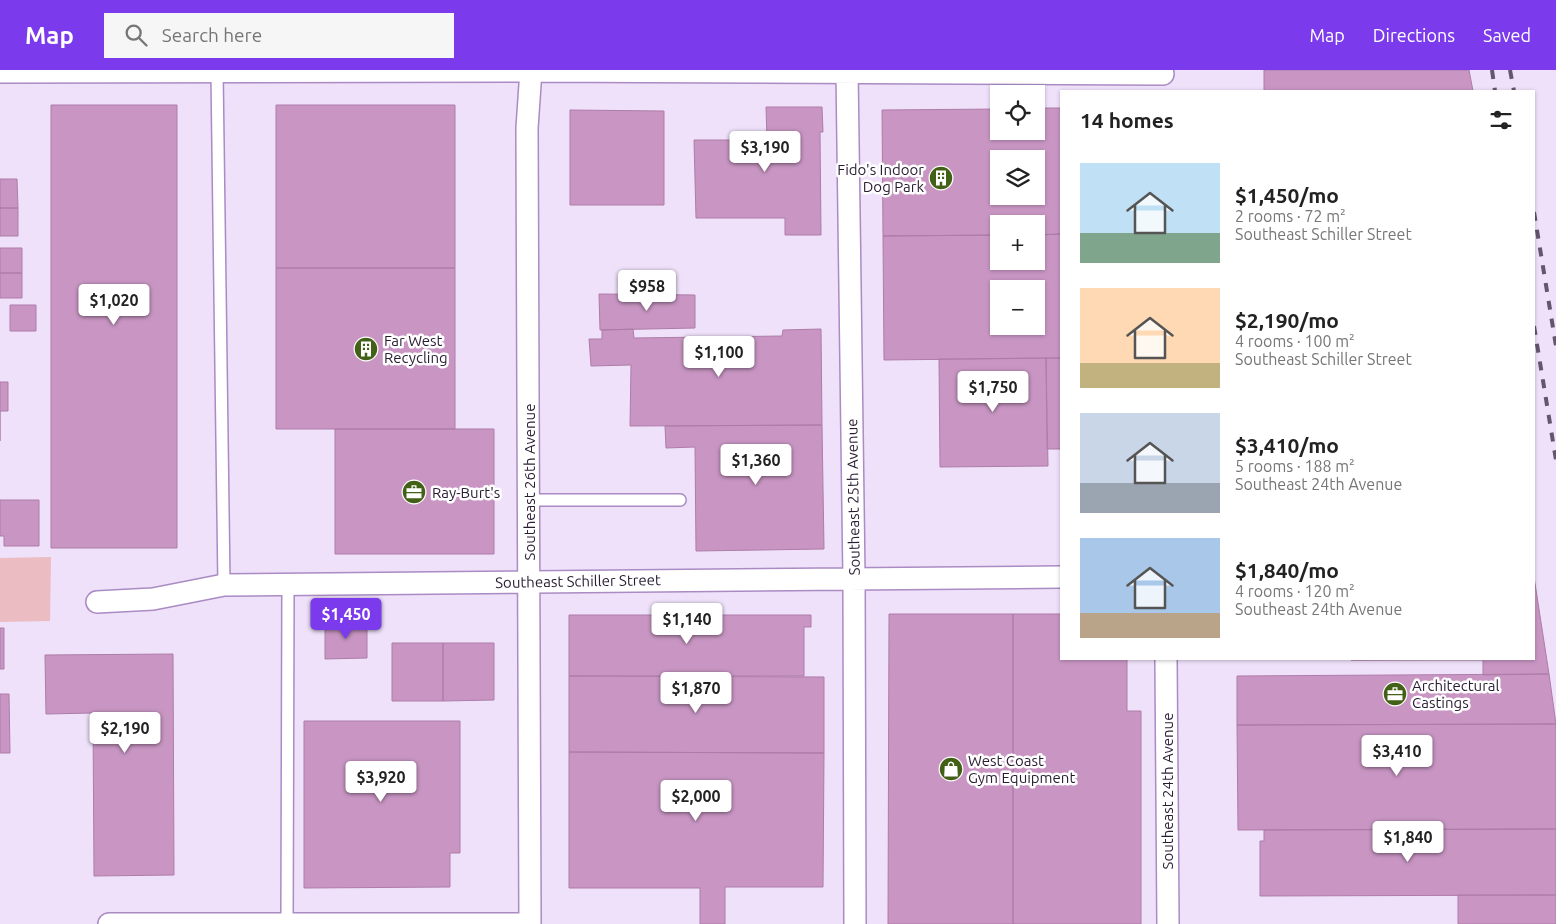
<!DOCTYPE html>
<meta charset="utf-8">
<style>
body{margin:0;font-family:Ubuntu,sans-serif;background:#f6f6f6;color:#222;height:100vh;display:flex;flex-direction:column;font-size:19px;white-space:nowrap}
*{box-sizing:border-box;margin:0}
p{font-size:16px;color:#767676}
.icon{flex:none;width:28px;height:28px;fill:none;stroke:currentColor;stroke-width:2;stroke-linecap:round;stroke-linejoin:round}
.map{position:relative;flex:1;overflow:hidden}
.panel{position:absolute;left:1060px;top:20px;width:475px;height:570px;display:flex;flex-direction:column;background:#fff;border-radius:0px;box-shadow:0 1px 4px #0004}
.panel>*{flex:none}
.buttons{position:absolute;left:990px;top:15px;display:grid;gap:10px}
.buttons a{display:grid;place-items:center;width:55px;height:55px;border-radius:0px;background:#fff;box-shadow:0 1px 4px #0004;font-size:25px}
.price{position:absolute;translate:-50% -42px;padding:0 11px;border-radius:5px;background:#fff;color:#222;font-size:16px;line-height:32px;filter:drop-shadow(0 1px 2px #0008)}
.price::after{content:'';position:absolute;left:50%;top:30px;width:15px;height:11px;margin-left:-8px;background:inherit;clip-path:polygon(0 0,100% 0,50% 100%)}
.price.current{background:#7c3aed;color:#fff}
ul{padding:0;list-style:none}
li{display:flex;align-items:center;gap:15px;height:125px;padding:0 20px}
li span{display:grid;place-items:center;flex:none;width:140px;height:100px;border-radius:0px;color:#555}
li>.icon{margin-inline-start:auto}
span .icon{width:60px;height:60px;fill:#fffc;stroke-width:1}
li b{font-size:21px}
h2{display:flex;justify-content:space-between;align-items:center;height:60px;padding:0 20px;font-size:21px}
header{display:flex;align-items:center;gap:30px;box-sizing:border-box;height:70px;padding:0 25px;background:#7c3aed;color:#fff}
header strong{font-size:24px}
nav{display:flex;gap:28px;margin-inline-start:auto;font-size:18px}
.search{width:350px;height:45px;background:#f6f6f6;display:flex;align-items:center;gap:12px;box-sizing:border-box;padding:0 18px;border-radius:0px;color:#767676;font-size:19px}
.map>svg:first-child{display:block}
</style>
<header>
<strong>Map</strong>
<div class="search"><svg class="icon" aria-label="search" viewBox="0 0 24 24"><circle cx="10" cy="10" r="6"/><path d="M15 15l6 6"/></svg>Search here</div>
<nav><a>Map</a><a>Directions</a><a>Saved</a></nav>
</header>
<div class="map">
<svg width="1556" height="854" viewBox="0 0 1556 854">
<rect width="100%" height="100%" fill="#eee1f9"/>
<path fill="#ebbcc2" d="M 51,487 L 50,551 L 0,552 L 0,488 Z"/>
<path fill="#c996c4" stroke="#ae7ca9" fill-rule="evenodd" d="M 1264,0 L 1469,0 L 1473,21 L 1264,21 Z
M 51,35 L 177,35 L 177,478 L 51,478 Z
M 276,35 L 455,35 L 455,198 L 276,198 Z
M 766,37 L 822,37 L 823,62 L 820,62 L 821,165 L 785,165 L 785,148 L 696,148 L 694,70 L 767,70 Z
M 1036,38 L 1061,38 L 1061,164 L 1036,165 L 1036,154 L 999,154 L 999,165 L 883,166 L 882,40 L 999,39 L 999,61 L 1036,61 ZM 999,89 L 1036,89 L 1036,126 L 999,126 Z
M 570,40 L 664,41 L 664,135 L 570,135 Z
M 0,109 L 17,109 L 18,138 L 0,138 Z
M 0,138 L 18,138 L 18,166 L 0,166 Z
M 1061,164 L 1061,288 L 884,290 L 883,166 L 999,165 L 999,191 L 1036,191 L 1036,165 ZM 999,219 L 1036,219 L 1036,256 L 999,256 Z
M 0,178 L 22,178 L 22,203 L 0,203 Z
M 276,198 L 455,198 L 455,359 L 276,359 Z
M 0,203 L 22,203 L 22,228 L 0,228 Z
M 599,224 L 695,225 L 695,258 L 600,260 Z
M 10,235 L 36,235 L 36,261 L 10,261 Z
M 633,259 L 634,268 L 782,266 L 783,260 L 821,259 L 822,355 L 630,356 L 631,295 L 591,296 L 589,269 L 602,269 L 602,260 Z
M 1046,288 L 1061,288 L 1061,379 L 1047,379 Z
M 1046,288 L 1048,396 L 940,397 L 939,289 Z
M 0,312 L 8,312 L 8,341 L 0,341 L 0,371 Z
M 822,355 L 824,479 L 696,481 L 695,377 L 666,378 L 665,356 Z
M 335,359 L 494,359 L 494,484 L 335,484 Z
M 0,430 L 39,430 L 39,476 L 4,476 L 4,466 L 0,466 Z
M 1534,507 L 1549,604 L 1483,605 L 1483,590 L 1351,590 L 1534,589 Z
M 889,544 L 1013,544 L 1013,854 L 888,854 Z
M 1013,544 L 1061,544 L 1061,589 L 1127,589 L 1127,641 L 1141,641 L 1141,854 L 1013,854 Z
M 569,545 L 811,545 L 811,557 L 804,557 L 804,606 L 569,606 Z
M 367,552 L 367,588 L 325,589 L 325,553 Z
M 0,558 L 4,558 L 4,599 L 0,599 Z
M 392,573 L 443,573 L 443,631 L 392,631 Z
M 443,573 L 494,573 L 494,630 L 443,631 Z
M 173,584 L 174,805 L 94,806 L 93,643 L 46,644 L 45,585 Z
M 1549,604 L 1556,654 L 1237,655 L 1237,606 Z
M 569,606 L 824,607 L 824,683 L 569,682 Z
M 0,624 L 9,624 L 10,683 L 0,683 Z
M 304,651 L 460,651 L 460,783 L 450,783 L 450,817 L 304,818 Z
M 1556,654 L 1556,759 L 1238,760 L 1237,655 Z
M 569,682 L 824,683 L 823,817 L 725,817 L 725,854 L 700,854 L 700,818 L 569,818 Z
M 1556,759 L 1556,825 L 1260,826 L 1260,771 L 1264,771 L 1264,760 Z
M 1458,825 L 1556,825 L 1556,854 L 1458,854 Z"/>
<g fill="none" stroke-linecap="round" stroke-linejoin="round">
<g stroke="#aa8bc3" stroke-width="14">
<path id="lane" d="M 217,2 L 224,515
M 529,430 L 680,430
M 287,854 L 288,515"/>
</g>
<g stroke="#aa8bc3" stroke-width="24">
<path id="street" d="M 847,0 L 854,508 L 855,854
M 0,2 L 531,1 L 1163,4
M 97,532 L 153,529 L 224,515 L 1061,507
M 1166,589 L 1168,854
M 109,854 L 530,854
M 530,854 L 527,58 L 531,0"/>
</g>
<use href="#lane" stroke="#fff" stroke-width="11"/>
<use href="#street" stroke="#fff" stroke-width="21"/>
<path stroke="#63566d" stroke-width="4" stroke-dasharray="9 9" stroke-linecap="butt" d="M 1492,0 L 1495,21
M 1510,0 L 1514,21
M 1534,142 L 1556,276
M 1534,256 L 1556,390"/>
</g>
<defs>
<g id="building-disc" transform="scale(1.25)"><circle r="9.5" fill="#426116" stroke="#fff"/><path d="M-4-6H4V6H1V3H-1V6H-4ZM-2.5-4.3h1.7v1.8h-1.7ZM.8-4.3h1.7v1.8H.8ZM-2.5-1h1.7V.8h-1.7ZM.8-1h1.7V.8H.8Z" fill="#fff"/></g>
<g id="office-disc" transform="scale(1.25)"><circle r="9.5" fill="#426116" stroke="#fff"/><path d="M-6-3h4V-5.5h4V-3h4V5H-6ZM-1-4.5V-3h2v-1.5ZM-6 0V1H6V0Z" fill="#fff"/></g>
<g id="shop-disc" transform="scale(1.25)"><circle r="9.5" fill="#426116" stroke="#fff"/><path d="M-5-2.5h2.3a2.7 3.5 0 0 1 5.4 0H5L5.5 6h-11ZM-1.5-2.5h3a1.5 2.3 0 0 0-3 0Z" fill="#fff"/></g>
</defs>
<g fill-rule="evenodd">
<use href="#building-disc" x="941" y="108"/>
<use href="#building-disc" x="366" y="279"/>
<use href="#office-disc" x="414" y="422"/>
<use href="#office-disc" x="1395" y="624"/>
<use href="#shop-disc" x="951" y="699"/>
</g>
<g text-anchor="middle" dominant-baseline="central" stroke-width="5" stroke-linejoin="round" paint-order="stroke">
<g font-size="15" fill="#281c32" stroke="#fff" text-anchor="start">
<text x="924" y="99" text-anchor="end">Fido's Indoor<tspan x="924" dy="17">Dog Park</tspan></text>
<text x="384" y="270">Far West<tspan x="384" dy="17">Recycling</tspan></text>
<text x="432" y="422">Ray-Burt's</text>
<text x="1412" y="615">Architectural<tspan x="1412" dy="17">Castings</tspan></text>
<text x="968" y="690">West Coast<tspan x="968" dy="17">Gym Equipment</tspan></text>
</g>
<g font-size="15" fill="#281c32" stroke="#fff">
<text transform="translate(529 412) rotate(-90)">Southeast 26th Avenue</text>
<text transform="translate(853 427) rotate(-91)">Southeast 25th Avenue</text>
<text transform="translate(578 511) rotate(-1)">Southeast Schiller Street</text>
<text transform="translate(1167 721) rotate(-90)">Southeast 24th Avenue</text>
</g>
</g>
</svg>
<div class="buttons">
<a><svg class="icon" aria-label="locate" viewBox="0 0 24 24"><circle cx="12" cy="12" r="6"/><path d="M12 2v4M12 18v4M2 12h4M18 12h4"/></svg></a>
<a><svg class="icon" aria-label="layers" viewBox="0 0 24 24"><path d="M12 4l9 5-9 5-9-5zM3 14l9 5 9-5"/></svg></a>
<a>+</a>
<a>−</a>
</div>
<b class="price" style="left:765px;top:103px">$3,190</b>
<b class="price" style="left:647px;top:242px">$958</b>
<b class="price" style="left:114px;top:256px">$1,020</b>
<b class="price" style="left:719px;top:308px">$1,100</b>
<b class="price" style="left:993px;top:343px">$1,750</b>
<b class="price" style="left:756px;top:416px">$1,360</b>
<b class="price current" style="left:346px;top:570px">$1,450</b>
<b class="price" style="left:687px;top:575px">$1,140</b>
<b class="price" style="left:696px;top:644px">$1,870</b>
<b class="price" style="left:125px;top:684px">$2,190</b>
<b class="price" style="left:1397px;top:707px">$3,410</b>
<b class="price" style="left:381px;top:733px">$3,920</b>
<b class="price" style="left:696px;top:752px">$2,000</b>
<b class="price" style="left:1408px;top:793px">$1,840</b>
<section class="panel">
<h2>14 homes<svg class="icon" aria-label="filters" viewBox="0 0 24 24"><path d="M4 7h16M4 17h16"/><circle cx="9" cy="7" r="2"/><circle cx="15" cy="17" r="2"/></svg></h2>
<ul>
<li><span style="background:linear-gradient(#bfe0f5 70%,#7fa58c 0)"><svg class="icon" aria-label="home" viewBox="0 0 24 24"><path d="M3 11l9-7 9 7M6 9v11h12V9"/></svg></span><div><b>$1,450/mo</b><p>2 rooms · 72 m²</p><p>Southeast Schiller Street</p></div></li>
<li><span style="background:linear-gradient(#ffd9b3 75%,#c2b280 0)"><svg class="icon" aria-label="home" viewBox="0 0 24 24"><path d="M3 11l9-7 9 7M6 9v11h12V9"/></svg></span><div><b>$2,190/mo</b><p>4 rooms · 100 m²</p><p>Southeast Schiller Street</p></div></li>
<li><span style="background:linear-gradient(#c9d6e8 70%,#9aa5b1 0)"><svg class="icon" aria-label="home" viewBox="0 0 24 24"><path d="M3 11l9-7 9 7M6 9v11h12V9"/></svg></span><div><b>$3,410/mo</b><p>5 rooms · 188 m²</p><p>Southeast 24th Avenue</p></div></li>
<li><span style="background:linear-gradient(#a9c7e8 75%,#b9a48a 0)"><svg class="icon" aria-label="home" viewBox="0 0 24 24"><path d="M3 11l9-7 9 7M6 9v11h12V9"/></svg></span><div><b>$1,840/mo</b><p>4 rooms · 120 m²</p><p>Southeast 24th Avenue</p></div></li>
</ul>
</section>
</div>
